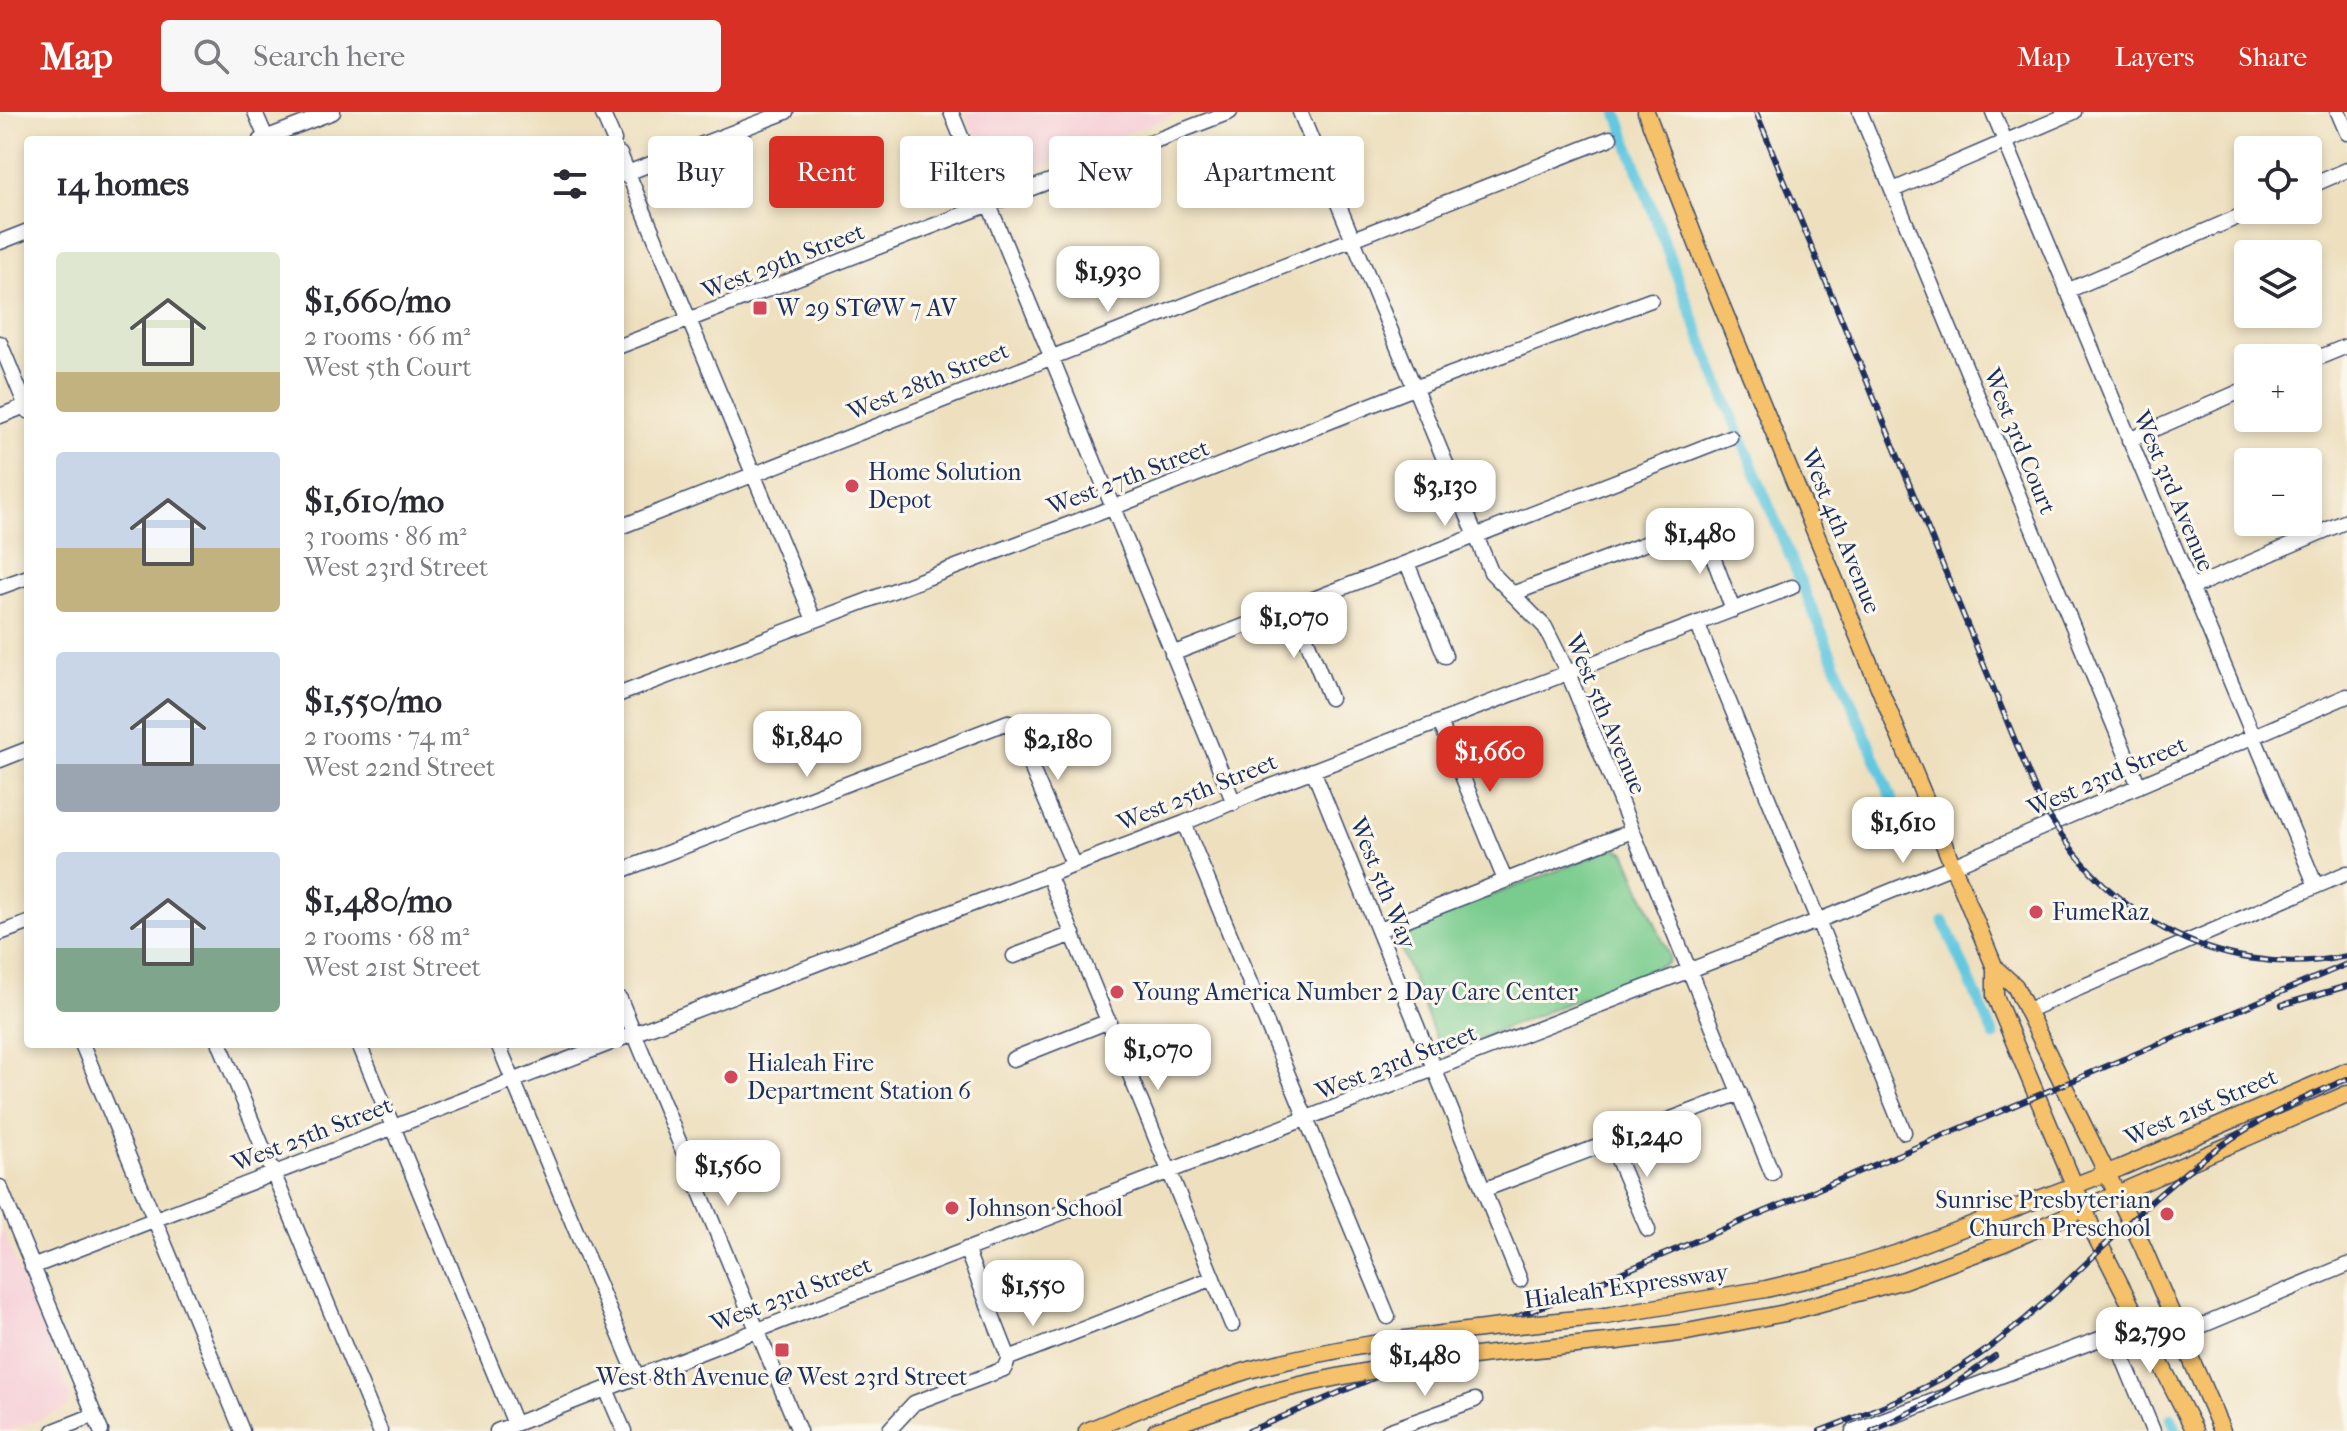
<!DOCTYPE html>
<meta charset="utf-8">
<style>
body{margin:0;font-family:"IM FELL French Canon",serif;background:#f7f7f7;color:#2b2b33;height:100vh;display:flex;flex-direction:column;font-size:30px;white-space:nowrap}
*{box-sizing:border-box;margin:0}
p{font-size:26px;color:#7c7c81}
.icon{flex:none;width:44px;height:44px;fill:none;stroke:currentColor;stroke-width:2;stroke-linecap:round;stroke-linejoin:round}
.map{position:relative;flex:1;overflow:hidden}
.sheet{position:absolute;left:24px;top:24px;width:600px;height:912px;display:flex;flex-direction:column;background:#fff;border-radius:8px;box-shadow:0 4px 12px #0003}
.sheet>*{flex:none}
.banner{position:absolute;left:648px;top:24px;width:760px;height:72px;display:flex;gap:16px}
.tools{position:absolute;left:2234px;top:24px;display:grid;gap:16px}
.tools a{display:grid;place-items:center;width:88px;height:88px;border-radius:8px;background:#fff;box-shadow:0 4px 12px #0003;font-size:40px}
.price{position:absolute;translate:-50% -68px;padding:0 18px;border-radius:16px;background:#fff;color:#222;font-size:26px;line-height:52px;filter:drop-shadow(0 2px 4px #0008)}
.price::after{content:'';position:absolute;left:50%;top:48px;width:24px;height:18px;margin-left:-12px;background:inherit;clip-path:polygon(0 0,100% 0,50% 100%)}
.price.selected{background:#d93025;color:#fff}
ul{padding:0;list-style:none}
li{display:flex;align-items:center;gap:24px;height:200px;padding:0 32px}
li span{display:grid;place-items:center;flex:none;width:224px;height:160px;border-radius:8px;color:#555}
li>.icon{margin-inline-start:auto}
span .icon{width:96px;height:96px;fill:#fffc;stroke-width:1}
li b{font-size:34px}
h2{display:flex;justify-content:space-between;align-items:center;height:96px;padding:0 32px;font-size:34px}
.tag{padding:0 28px;border-radius:8px;background:#fff;box-shadow:0 4px 12px #0003;font-size:28px;line-height:72px}
.tag.selected{background:#d93025;color:#fff}
header{display:flex;align-items:center;gap:48px;box-sizing:border-box;height:112px;padding:0 40px;background:#d93025;color:#fff}
header strong{font-size:38px}
nav{display:flex;gap:44px;margin-inline-start:auto;font-size:28px}
.search{width:560px;height:72px;background:#f7f7f7;display:flex;align-items:center;gap:20px;box-sizing:border-box;padding:0 28px;border-radius:8px;color:#7c7c81;font-size:30px}
.map>svg:first-child{display:block}
</style>
<header>
<strong>Map</strong>
<div class="search"><svg class="icon" aria-label="search" viewBox="0 0 24 24"><circle cx="10" cy="10" r="6"/><path d="M15 15l6 6"/></svg>Search here</div>
<nav><a>Map</a><a>Layers</a><a>Share</a></nav>
</header>
<div class="map">
<svg width="2347" height="1319" viewBox="0 0 2347 1319">
<rect width="100%" height="100%" fill="#fbf7ec"/>
<filter id="ink" filterUnits="userSpaceOnUse"><feTurbulence type="fractalNoise" baseFrequency=".0125" numOctaves="2"/><feDisplacementMap in="SourceGraphic" scale="16" xChannelSelector="R" yChannelSelector="G"/><feConvolveMatrix kernelMatrix="1 2 1 2 8 2 1 2 1" color-interpolation-filters="sRGB"/></filter>
<filter id="wash" filterUnits="userSpaceOnUse"><feTurbulence type="fractalNoise" baseFrequency=".006" numOctaves="4" result="noise"/><feDisplacementMap in="SourceGraphic" scale="32" xChannelSelector="R" yChannelSelector="G"/><feGaussianBlur stdDeviation="1.8" result="paint"/><feColorMatrix in="noise" values="0 0 0 0 0 0 0 0 0 0 0 0 0 0 0 0 0 1.4 0 .05"/><feComposite in="paint" operator="in"/></filter>
<g filter="url(#wash)">
<rect width="100%" height="100%" fill="#eee0bf"/>
<path fill="#f6cfd8" d="M 965,0 L 1182,0 L 996,73 Z
M 0,1113 L 70,1282 L 69,1291 L 64,1298 L 8,1319 L 0,1319 Z"/>
<path fill="#7acc8e" stroke="#4a7e76" stroke-width="2" d="M 1615,736 L 1625,740 L 1669,844 L 1668,851 L 1450,938 L 1439,934 L 1398,830 L 1398,823 L 1403,818 Z"/>
<g fill="none" stroke-linecap="round" stroke-linejoin="round">
<path stroke="#62c7df" stroke-width="11" d="M 1617,0 C 1703,248 1810,490 1911,732
M 1944,810 L 1994,924
M 2171,1306 L 2177,1319"/>
</g>
</g>
<g filter="url(#ink)">
<g fill="none" stroke-linecap="round" stroke-linejoin="round">
<g stroke="#3b4a6d" stroke-width="17">
<path id="minor" d="M 255,0 L 267,28
M 602,0 L 614,28
M 951,0 L 1234,691
M 1300,0 L 1491,460 L 1545,515 L 1568,561 L 1772,1061
M 1860,0 L 2139,674
M 1993,0 L 2316,774
M 2338,0 L 2347,21
M 260,28 L 333,0
M 620,42 L 814,508
M 622,63 L 786,0
M 2308,75 L 2347,58
M 1893,78 L 2074,0
M 0,130 L 28,119
M 2067,179 L 2254,98
M 0,231 L 28,299
M 620,234 L 1230,0
M 2308,250 L 2347,234
M 0,304 L 28,293
M 2129,328 L 2248,276
M 620,415 L 1610,26
M 1407,451 L 1445,544
M 0,475 L 28,465
M 2191,476 L 2347,409
M 1512,482 L 1692,414 L 1706,426 L 1733,498
M 1294,496 L 1330,586
M 1697,511 L 1904,1020
M 1172,542 L 1730,325
M 620,582 L 1112,396 L 1414,276 L 1651,188
M 1440,610 L 1505,768
M 0,648 L 28,637
M 1313,658 L 1520,1168
M 1184,711 L 1388,1205
M 620,759 L 1008,610 L 1016,620 L 1073,752
M 1048,762 L 1232,1213
M 1379,818 L 1632,719
M 0,821 L 28,811
M 1014,844 L 1073,822
M 620,887 L 799,1319
M 2026,899 L 2347,761
M 620,927 L 1184,711 L 1259,679 L 1792,475
M 82,932 L 242,1319
M 220,932 L 380,1319
M 359,932 L 515,1312
M 498,932 L 637,1265
M 1013,947 L 1109,909
M 1610,1029 L 1648,1118
M 0,1075 L 101,1319
M 1483,1078 L 1740,981
M 966,1137 L 1009,1246
M 32,1155 L 608,932
M 2182,1222 L 2347,1153
M 606,1277 L 624,1319
M 890,1317 L 914,1291 L 1004,1257 L 1009,1246 L 1213,1166
M 54,1319 L 94,1303
M 497,1319 L 1817,809 L 1953,754 L 2347,584
M 1388,1319 L 1475,1288
M 1853,1319 L 2113,1222 L 2153,1319"/>
</g>
<g stroke="#3b4a6d" stroke-width="19">
<path id="major" d="M 1646,0 L 1709,163 L 1995,856 L 1995,884 L 2096,1125 L 2195,1319
M 1995,856 L 2015,874 L 2142,1133 L 2222,1319
M 1606,1204 L 1766,1177 L 1834,1161 L 1895,1142 L 2120,1056 L 2347,959
M 1617,1229 L 1687,1220 L 1785,1201 L 1904,1168 L 2004,1131 L 2347,982
M 1087,1319 L 1171,1284 L 1249,1258
M 1156,1319 L 1258,1284"/>
</g>
<use href="#minor" stroke="#fff" stroke-width="14"/>
<use href="#major" stroke="#f5c16b" stroke-width="16"/>
<g stroke="#1b2f5e" stroke-width="6">
<path id="rail" d="M 1756,0 L 2037,682 C 2096,799 2215,871 2347,844
M 2282,893 L 2347,874
M 1249,1319 L 2347,852
M 1820,1319 C 1875,1298 1931,1277 1979,1243 C 2066,1182 2132,1096 2218,1036 C 2258,1007 2302,987 2347,967
M 1872,1319 L 1927,1292 L 1995,1244"/>
</g>
<use href="#rail" stroke="#fbf7ec" stroke-width="3" stroke-dasharray="9" stroke-linecap="butt"/>
<g stroke="#3b4a6d" stroke-width="19" stroke-linecap="butt">
<path id="major-bridge" d="M 1249,1258 C 1366,1227 1486,1216 1606,1204
M 1258,1284 C 1376,1251 1496,1241 1617,1229"/>
</g>
<use href="#major-bridge" stroke="#f5c16b" stroke-width="16"/>
</g>
</g>
<g fill="#d1495b" stroke="#fbf7ec" stroke-width="3">
<rect x="752" y="188" width="16" height="16" rx="4"/>
<circle cx="852" cy="374" r="8"/>
<circle cx="2036" cy="800" r="8"/>
<circle cx="1117" cy="880" r="8"/>
<circle cx="731" cy="965" r="8"/>
<circle cx="952" cy="1096" r="8"/>
<circle cx="2167" cy="1102" r="8"/>
<rect x="774" y="1230" width="16" height="16" rx="4"/>
</g>
<g text-anchor="middle" dominant-baseline="central" stroke-width="6" stroke-linejoin="round" paint-order="stroke">
<g font-size="24" fill="#1b2f5e" stroke="#fbf7ec">
<text transform="translate(783 149) rotate(-21)">West 29th Street</text>
<text transform="translate(928 269) rotate(-22)">West 28th Street</text>
<text transform="translate(2020 329) rotate(68)">West 3rd Court</text>
<text transform="translate(1128 365) rotate(-21)">West 27th Street</text>
<text transform="translate(2174 379) rotate(67)">West 3rd Avenue</text>
<text transform="translate(1841 419) rotate(68)">West 4th Avenue</text>
<text transform="translate(1606 602) rotate(67)">West 5th Avenue</text>
<text transform="translate(2107 664) rotate(-23)">West 23rd Street</text>
<text transform="translate(1197 680) rotate(-22)">West 25th Street</text>
<text transform="translate(1383 771) rotate(68)">West 5th Way</text>
<text transform="translate(1396 950) rotate(-21)">West 23rd Street</text>
<text transform="translate(2201 995) rotate(-23)">West 21st Street</text>
<text transform="translate(312 1022) rotate(-21)">West 25th Street</text>
<text transform="translate(1626 1174) rotate(-8)">Hialeah Expressway</text>
<text transform="translate(791 1182) rotate(-21)">West 23rd Street</text>
</g>
<g font-size="24" fill="#1b2f5e" stroke="#fbf7ec" text-anchor="start">
<text x="776" y="196">W 29 ST@W 7 AV</text>
<text x="868" y="360">Home Solution<tspan x="868" dy="28">Depot</tspan></text>
<text x="2052" y="800">FumeRaz</text>
<text x="1133" y="880">Young America Number 2 Day Care Center</text>
<text x="747" y="951">Hialeah Fire<tspan x="747" dy="28">Department Station 6</tspan></text>
<text x="2151" y="1088" text-anchor="end">Sunrise Presbyterian<tspan x="2151" dy="28">Church Preschool</tspan></text>
<text x="968" y="1096">Johnson School</text>
<text x="782" y="1265" text-anchor="middle">West 8th Avenue @ West 23rd Street</text>
</g>
</g>
</svg>
<div class="tools">
<a><svg class="icon" aria-label="locate" viewBox="0 0 24 24"><circle cx="12" cy="12" r="6"/><path d="M12 2v4M12 18v4M2 12h4M18 12h4"/></svg></a>
<a><svg class="icon" aria-label="layers" viewBox="0 0 24 24"><path d="M12 4l9 5-9 5-9-5zM3 14l9 5 9-5"/></svg></a>
<a>+</a>
<a>−</a>
</div>
<b class="price" style="left:1108px;top:202px">$1,930</b>
<b class="price" style="left:1445px;top:416px">$3,130</b>
<b class="price" style="left:1700px;top:464px">$1,480</b>
<b class="price" style="left:1294px;top:548px">$1,070</b>
<b class="price" style="left:807px;top:667px">$1,840</b>
<b class="price" style="left:1058px;top:670px">$2,180</b>
<b class="price selected" style="left:1490px;top:682px">$1,660</b>
<b class="price" style="left:1903px;top:753px">$1,610</b>
<b class="price" style="left:1158px;top:980px">$1,070</b>
<b class="price" style="left:1647px;top:1067px">$1,240</b>
<b class="price" style="left:728px;top:1096px">$1,560</b>
<b class="price" style="left:1033px;top:1216px">$1,550</b>
<b class="price" style="left:2150px;top:1263px">$2,790</b>
<b class="price" style="left:1425px;top:1286px">$1,480</b>
<div class="banner">
<a class="tag">Buy</a>
<a class="tag selected">Rent</a>
<a class="tag">Filters</a>
<a class="tag">New</a>
<a class="tag">Apartment</a>
</div>
<section class="sheet">
<h2>14 homes<svg class="icon" aria-label="filters" viewBox="0 0 24 24"><path d="M4 7h16M4 17h16"/><circle cx="9" cy="7" r="2"/><circle cx="15" cy="17" r="2"/></svg></h2>
<ul>
<li><span style="background:linear-gradient(#dfe7d0 75%,#c2b280 0)"><svg class="icon" aria-label="home" viewBox="0 0 24 24"><path d="M3 11l9-7 9 7M6 9v11h12V9"/></svg></span><div><b>$1,660/mo</b><p>2 rooms · 66 m²</p><p>West 5th Court</p></div></li>
<li><span style="background:linear-gradient(#c9d6e8 60%,#c2b280 0)"><svg class="icon" aria-label="home" viewBox="0 0 24 24"><path d="M3 11l9-7 9 7M6 9v11h12V9"/></svg></span><div><b>$1,610/mo</b><p>3 rooms · 86 m²</p><p>West 23rd Street</p></div></li>
<li><span style="background:linear-gradient(#c9d6e8 70%,#9aa5b1 0)"><svg class="icon" aria-label="home" viewBox="0 0 24 24"><path d="M3 11l9-7 9 7M6 9v11h12V9"/></svg></span><div><b>$1,550/mo</b><p>2 rooms · 74 m²</p><p>West 22nd Street</p></div></li>
<li><span style="background:linear-gradient(#c9d6e8 60%,#7fa58c 0)"><svg class="icon" aria-label="home" viewBox="0 0 24 24"><path d="M3 11l9-7 9 7M6 9v11h12V9"/></svg></span><div><b>$1,480/mo</b><p>2 rooms · 68 m²</p><p>West 21st Street</p></div></li>
</ul>
</section>
</div>
